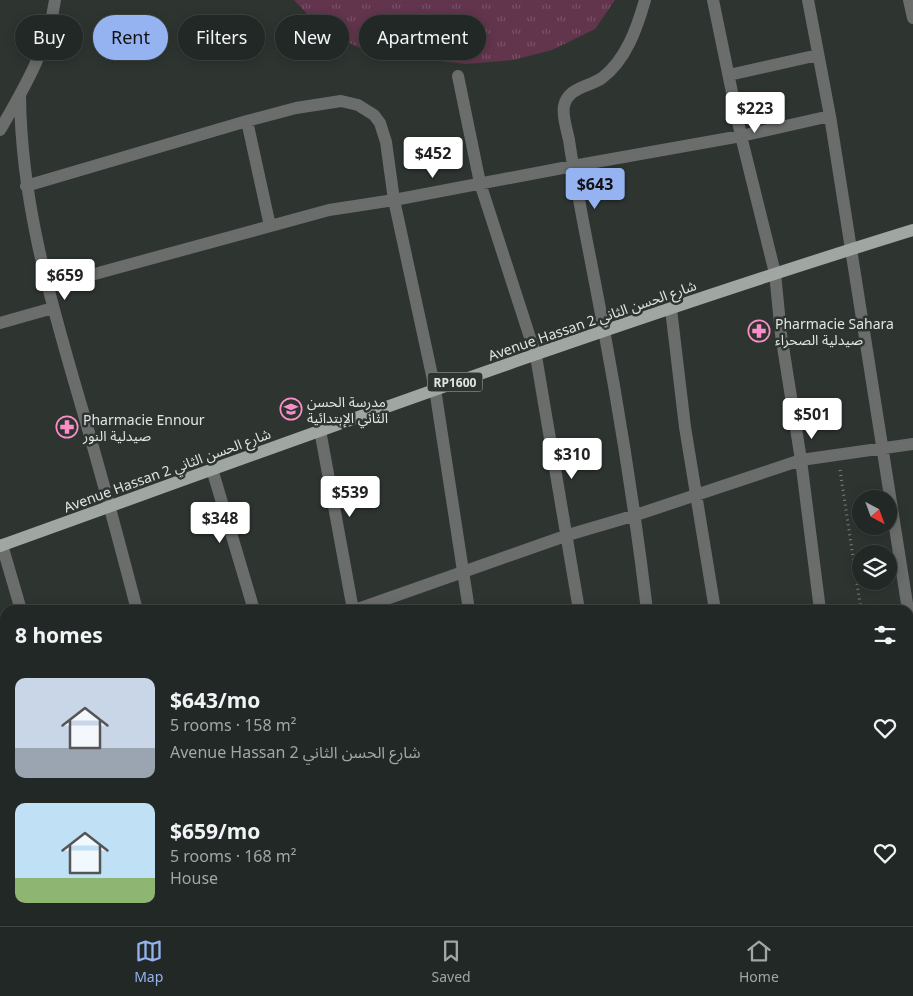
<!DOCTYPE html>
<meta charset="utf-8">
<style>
body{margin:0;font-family:"Noto Sans","Noto Sans Arabic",sans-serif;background:#2a302d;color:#f1f3f6;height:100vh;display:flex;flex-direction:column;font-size:19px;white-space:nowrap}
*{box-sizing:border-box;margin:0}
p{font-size:16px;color:#a2a6a7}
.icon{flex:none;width:28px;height:28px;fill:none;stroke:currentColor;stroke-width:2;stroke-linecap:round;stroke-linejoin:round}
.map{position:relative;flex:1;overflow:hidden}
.panel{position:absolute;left:0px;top:605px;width:914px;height:321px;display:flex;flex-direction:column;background:#222825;border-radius:15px 15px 0 0;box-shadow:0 2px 12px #0003,0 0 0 1px #3f4442}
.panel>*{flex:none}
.banner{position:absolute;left:15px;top:15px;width:500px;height:45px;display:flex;gap:10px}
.needle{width:32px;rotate:139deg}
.tools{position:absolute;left:852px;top:490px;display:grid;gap:10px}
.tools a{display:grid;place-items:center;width:45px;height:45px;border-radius:50%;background:#222825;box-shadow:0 2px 12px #0003,0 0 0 1px #3f4442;font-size:25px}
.price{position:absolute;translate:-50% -42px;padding:0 11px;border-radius:5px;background:#fff;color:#222;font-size:16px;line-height:32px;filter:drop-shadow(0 1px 2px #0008)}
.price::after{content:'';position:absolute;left:50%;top:30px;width:15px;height:11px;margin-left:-8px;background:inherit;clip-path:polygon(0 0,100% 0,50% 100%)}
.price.selected{background:#95b2f1;color:#111}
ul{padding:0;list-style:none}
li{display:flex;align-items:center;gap:15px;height:125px;padding:0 15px}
li span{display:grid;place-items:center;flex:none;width:140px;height:100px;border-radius:10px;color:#555}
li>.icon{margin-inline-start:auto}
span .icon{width:60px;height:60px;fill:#fffc;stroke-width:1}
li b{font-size:21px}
h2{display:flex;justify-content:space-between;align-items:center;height:60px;padding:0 15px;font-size:21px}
.chip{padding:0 18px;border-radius:22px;background:#222825;box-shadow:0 2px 12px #0003,0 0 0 1px #3f4442;font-size:18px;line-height:45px}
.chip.selected{background:#95b2f1;color:#111}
.dock{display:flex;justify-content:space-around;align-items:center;height:70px;border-top:1px solid #3f4442;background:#222825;font-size:14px;color:#a2a6a7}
.dock a{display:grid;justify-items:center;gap:2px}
.dock .selected{color:#95b2f1}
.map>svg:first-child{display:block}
</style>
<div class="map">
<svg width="913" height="926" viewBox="0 0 913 926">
<defs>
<pattern id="grass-tufts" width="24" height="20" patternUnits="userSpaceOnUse" patternTransform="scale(1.25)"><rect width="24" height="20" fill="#62354d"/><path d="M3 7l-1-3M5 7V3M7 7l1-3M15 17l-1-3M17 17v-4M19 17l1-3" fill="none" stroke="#785266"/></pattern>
</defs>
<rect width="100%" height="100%" fill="#2e3531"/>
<path fill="url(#grass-tufts)" d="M 294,0 L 615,0 L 595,29 L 552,50 L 513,60 L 466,64 L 372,53 L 324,32 Z"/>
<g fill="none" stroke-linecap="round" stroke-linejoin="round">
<path stroke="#7c827f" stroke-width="3" stroke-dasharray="1 4" stroke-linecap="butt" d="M 840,470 L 861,610"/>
<path stroke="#6a6d6c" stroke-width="9" d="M 757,921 L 758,926"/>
<path stroke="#6a6d6c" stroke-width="12" d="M 645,0 C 637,28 626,60 602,78 C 589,87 568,87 564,106 C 562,116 567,130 569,140 C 575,181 583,222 591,262 C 614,378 633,493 647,610
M 713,0 L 741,136 L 775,273 L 781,334 L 801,460 L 820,610
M 808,0 L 830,116 L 908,610
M 909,0 L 913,18
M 729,75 L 818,55
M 458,76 L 480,183 L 536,356 L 579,610
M 20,95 C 21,204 51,302 81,405 C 101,473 119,541 137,610
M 247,121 L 270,226
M 0,130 C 23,90 49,46 55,0
M 26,186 L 247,121 L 296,108 L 341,101 L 358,105 L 374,115 L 380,123 L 386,142 L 394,200 L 435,389 L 469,610
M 47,287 L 329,210 L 394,200 L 573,166 L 741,136 L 830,116
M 671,309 L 685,427 L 715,610
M 0,323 L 53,308
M 320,430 L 353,610
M 212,469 L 254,610
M 2,545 L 21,610
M 355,610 L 568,535 L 636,515 L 801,460 L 913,444
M 909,612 L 913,640
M 0,730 L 5,728
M 0,833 L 5,843
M 909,837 L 913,836
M 41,921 L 43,926
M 121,921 L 122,926
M 230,921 L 232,926
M 341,921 L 342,926
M 411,921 L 412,926
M 525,921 L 526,926
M 604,926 L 614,921"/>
<path stroke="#a0a7a3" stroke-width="12" d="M 0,546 C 303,437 605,325 913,230"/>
</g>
<defs>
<g id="pharmacy-ring" transform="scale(1.125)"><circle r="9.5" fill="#2e3531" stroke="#fa8fc8" stroke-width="1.5"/><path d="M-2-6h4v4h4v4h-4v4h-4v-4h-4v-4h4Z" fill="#fa8fc8"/></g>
<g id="school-ring" transform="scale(1.125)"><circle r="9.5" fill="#2e3531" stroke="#fa8fc8" stroke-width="1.5"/><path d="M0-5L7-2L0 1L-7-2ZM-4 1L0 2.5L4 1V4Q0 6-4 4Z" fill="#fa8fc8"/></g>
</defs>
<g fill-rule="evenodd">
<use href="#pharmacy-ring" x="759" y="331"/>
<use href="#school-ring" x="291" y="409"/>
<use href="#pharmacy-ring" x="67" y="427"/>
</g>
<g text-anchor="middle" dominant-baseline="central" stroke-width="5" stroke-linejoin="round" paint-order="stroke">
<rect fill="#2e3531" stroke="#abb0ae" stroke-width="1" x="427.5" y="372.5" width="55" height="19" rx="4"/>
<g font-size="12" font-weight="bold" fill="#e1e5e3">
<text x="455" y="382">RP1600</text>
</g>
<g font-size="14" fill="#e1e5e3" stroke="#2e3531">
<text transform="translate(592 320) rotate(-19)">Avenue Hassan 2 شارع الحسن الثاني</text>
<text transform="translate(167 470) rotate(-20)">Avenue Hassan 2 شارع الحسن الثاني</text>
</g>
<g font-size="14" fill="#e1e5e3" stroke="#2e3531" text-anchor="start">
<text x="775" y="323">Pharmacie Sahara<tspan x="775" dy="16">صيدلية الصحراء</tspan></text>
<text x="307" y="401">مدرسة الحسن<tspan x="307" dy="16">الثاني الإبتدائية</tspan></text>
<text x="83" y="419">Pharmacie Ennour<tspan x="83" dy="16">صيدلية النور</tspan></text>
</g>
</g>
</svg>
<div class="tools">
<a><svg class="needle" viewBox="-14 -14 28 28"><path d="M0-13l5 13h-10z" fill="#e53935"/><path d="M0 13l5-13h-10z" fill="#a2a6a7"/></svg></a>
<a><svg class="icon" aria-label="layers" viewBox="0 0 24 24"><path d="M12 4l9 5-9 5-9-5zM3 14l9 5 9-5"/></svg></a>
</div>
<b class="price" style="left:755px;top:134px">$223</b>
<b class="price" style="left:433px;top:179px">$452</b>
<b class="price selected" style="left:595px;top:210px">$643</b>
<b class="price" style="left:65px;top:301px">$659</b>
<b class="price" style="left:812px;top:440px">$501</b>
<b class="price" style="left:572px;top:480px">$310</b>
<b class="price" style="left:350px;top:518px">$539</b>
<b class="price" style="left:220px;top:544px">$348</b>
<div class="banner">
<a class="chip">Buy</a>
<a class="chip selected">Rent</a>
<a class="chip">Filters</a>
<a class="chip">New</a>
<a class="chip">Apartment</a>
</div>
<section class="panel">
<h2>8 homes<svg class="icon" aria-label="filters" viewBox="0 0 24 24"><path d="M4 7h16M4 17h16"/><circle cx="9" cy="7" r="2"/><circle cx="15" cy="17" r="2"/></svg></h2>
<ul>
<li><span style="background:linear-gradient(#c9d6e8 70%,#9aa5b1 0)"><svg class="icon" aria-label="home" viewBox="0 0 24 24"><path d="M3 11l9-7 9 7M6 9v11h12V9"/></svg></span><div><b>$643/mo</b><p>5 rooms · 158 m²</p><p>Avenue Hassan 2 شارع الحسن الثاني</p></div><svg class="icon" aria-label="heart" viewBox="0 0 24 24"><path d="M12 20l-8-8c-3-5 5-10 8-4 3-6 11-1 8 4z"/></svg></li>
<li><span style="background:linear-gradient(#bfe0f5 75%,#8fb573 0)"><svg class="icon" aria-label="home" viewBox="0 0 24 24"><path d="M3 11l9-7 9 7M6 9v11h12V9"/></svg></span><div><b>$659/mo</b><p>5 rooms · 168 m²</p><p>House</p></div><svg class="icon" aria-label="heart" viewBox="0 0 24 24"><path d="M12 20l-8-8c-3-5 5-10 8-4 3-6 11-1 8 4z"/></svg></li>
</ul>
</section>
</div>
<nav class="dock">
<a class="selected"><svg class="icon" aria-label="map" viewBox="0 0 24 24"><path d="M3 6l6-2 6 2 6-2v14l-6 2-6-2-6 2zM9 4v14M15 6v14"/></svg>Map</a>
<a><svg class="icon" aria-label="saved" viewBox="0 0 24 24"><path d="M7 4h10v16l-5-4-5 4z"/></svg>Saved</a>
<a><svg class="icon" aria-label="home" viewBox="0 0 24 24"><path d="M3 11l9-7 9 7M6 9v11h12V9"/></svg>Home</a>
</nav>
